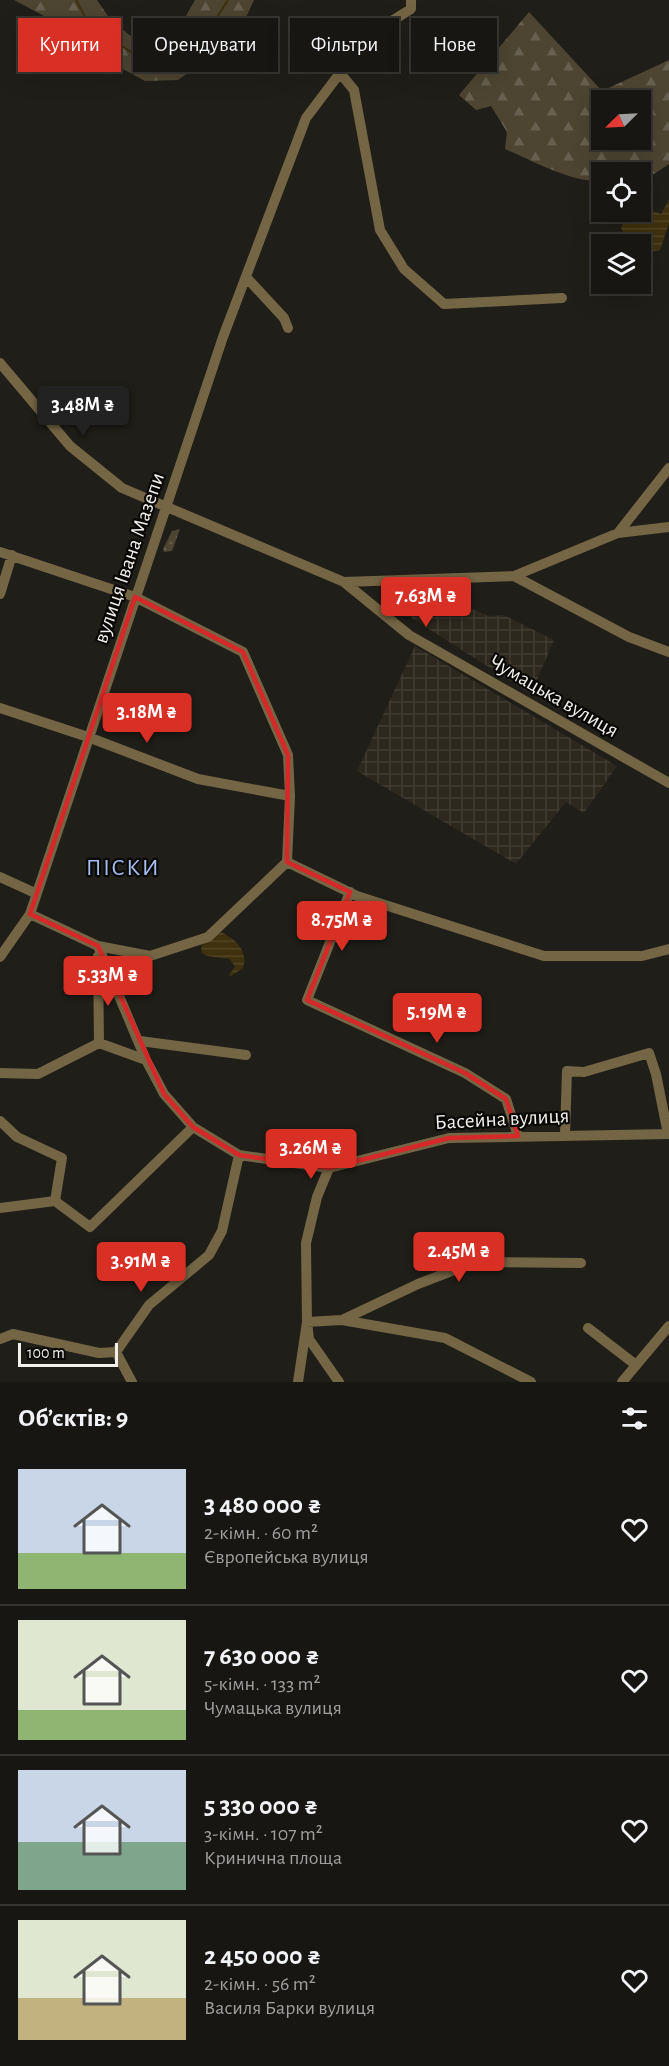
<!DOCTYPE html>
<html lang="uk">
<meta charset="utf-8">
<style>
body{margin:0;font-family:"Alegreya Sans",sans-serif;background:#252320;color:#f1f3f6;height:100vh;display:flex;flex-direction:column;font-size:22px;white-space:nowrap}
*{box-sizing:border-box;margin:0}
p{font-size:20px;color:#9f9f9f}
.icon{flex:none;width:33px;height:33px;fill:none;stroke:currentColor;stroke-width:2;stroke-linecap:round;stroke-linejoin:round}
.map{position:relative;height:1382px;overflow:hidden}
.details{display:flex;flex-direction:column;background:#181612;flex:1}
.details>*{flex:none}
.guide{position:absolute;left:18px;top:18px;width:633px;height:54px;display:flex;gap:12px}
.needle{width:39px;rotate:246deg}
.buttons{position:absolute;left:591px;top:90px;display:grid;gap:12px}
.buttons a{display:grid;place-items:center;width:60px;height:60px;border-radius:0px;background:#181612;box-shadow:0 6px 24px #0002,0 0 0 2px #363532;font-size:30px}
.scale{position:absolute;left:18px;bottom:15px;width:100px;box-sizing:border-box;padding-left:6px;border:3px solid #f2f0ec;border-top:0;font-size:16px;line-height:21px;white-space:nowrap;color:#f2f0ec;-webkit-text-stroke:4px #090806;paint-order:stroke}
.price{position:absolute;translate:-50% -51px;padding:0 14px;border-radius:6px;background:#d93025;color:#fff;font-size:20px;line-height:39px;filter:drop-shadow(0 2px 3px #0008)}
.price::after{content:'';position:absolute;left:50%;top:36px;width:18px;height:14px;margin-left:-9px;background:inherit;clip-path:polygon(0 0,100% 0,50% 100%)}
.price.selected{background:#222;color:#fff}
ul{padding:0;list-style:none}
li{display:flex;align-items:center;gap:18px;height:150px;padding:0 18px}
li+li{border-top:2px solid #363532}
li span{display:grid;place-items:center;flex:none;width:168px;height:120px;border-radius:0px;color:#555}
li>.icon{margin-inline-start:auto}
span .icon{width:72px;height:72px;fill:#fffc;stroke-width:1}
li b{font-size:26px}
h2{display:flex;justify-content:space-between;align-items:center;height:72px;padding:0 18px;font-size:26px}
.pill{padding:0 21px;border-radius:0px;background:#181612;box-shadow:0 6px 24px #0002,0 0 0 2px #363532;font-size:21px;line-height:54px}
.pill.selected{background:#d93025;color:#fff}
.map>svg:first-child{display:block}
</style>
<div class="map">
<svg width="669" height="1382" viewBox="0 0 669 1382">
<defs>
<pattern id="industrial-grid" width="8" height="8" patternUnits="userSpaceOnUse" patternTransform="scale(1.5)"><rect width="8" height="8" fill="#2d281d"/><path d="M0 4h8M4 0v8" fill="none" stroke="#423d33"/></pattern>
<pattern id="grass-dots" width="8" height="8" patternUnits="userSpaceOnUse" patternTransform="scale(1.5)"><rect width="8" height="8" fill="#4d4431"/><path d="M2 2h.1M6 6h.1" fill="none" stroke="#675f4f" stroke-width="1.8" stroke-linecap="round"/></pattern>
<pattern id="forest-firs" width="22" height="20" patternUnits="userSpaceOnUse" patternTransform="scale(1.5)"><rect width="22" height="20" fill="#4d4431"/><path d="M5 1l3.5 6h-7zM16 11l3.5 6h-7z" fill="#675f4f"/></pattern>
<pattern id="water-rules" width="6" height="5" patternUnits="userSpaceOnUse" patternTransform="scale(1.5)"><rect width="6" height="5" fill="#3f310d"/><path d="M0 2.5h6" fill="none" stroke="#524525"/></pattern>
</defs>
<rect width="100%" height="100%" fill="#201e18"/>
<path fill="url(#industrial-grid)" d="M 462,584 L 466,606 L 488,616 L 504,615 L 554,640 L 531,694 L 410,617 L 413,589 Z
M 415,646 L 617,766 L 584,813 L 566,802 L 516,864 L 357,771 Z"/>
<path fill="url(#grass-dots)" d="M 180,529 L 172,551 L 164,552 L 163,549 L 172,531 Z"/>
<path fill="url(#forest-firs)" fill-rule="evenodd" d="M 14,0 L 97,0 L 110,19 L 144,47 L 178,30 L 195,0 L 254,0 L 242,26 L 210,57 L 178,80 L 145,81 L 121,68 L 88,61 L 46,17 Z
M 529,12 L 602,91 L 669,60 L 669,164 L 654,174 L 602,172 L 601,180 C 576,185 529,159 505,149 L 507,132 L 491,106 L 476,110 L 459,95 ZM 602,100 L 640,100 L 640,140 L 602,140 Z"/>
<path fill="url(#water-rules)" d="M 669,200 L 669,223 L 660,250 L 651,252 L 641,250 L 640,244 C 630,244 626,237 621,228 L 628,212 L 640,212 L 641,206 L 661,214 Z
M 218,931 C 233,937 249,949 243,968 L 231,976 L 229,975 L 235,967 L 230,959 L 207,956 L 202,953 L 201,946 Z"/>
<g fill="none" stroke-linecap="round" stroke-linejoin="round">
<path stroke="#3f310d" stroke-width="2" d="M 76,0 L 89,24 L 158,70 L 203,39 L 228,0"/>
<path stroke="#746544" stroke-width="10" d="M 340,73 L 366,37 L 411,9 L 411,0
M 246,277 L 284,318 L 288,328
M 0,363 L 70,446 L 122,488 L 344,582 L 409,635 L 669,783
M 618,533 L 669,527
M 0,552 L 135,597 L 243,652 L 288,755 L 290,796 L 287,862 L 208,937 L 150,956 L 98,946 L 30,914
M 514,576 L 629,637 L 669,652
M 344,582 L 514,576 L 618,533 L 669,468
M 0,594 L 12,555
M 0,708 L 88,737 L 198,779 L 290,796
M 287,862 L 357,896 L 544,956 L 642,956 L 669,949
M 0,877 L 35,893
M 350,892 L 307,1000 L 465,1073 L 506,1099 L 518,1136
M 98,946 L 146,1060
M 98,956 L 99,1043
M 0,957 L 30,914 L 223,337 L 306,118 L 340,73 L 354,90 L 380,230 L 404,269 L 444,304 L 562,298
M 140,1041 L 246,1055
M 0,1073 L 38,1074 L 99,1043 L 146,1060 L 164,1094 L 193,1127 L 239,1155 L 329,1168 L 449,1138 L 669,1134
M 0,1121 L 17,1137 L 62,1158 L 55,1201
M 565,1134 L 567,1071 L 584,1072 L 649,1053 L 656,1074 L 668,1134
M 0,1208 L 55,1201 L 90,1227 L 193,1127
M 342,1320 L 418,1284 L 475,1262 L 581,1263
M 588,1328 L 636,1365
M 0,1339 L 13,1334 L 99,1353 L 116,1352 L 149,1305 L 209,1255 L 222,1231 L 239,1155
M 116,1352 L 132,1382
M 298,1382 L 307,1322 L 306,1243 L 317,1197 L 329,1168
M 339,1382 L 309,1339 L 307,1322 L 342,1320 L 445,1338 L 531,1382
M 622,1382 L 669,1326"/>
</g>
<path fill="none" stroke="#d62828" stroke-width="4.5" stroke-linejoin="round" d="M 135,597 L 243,652 L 288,755 L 287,862 L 350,892 L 307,1000 L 465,1073 L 506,1099 L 518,1136 L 449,1138 L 329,1168 L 239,1155 L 193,1127 L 164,1094 L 98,946 L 30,914 Z"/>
<g text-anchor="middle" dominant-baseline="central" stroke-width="4.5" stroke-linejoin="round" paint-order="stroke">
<g font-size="21" fill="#f2f0ec" stroke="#090806">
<text transform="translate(129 558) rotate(-71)">вулиця Івана Мазепи</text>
<text transform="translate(554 696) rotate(30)">Чумацька вулиця</text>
<text transform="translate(502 1119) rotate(-3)">Басейна вулиця</text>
</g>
<g font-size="24" letter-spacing="1.5" fill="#a6bdf2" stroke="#090806">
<text x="123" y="868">ПІСКИ</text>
</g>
</g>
</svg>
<div class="buttons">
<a><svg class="needle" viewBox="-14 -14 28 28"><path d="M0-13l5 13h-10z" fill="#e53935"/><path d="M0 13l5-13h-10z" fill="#9f9f9f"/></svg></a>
<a><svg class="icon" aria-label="locate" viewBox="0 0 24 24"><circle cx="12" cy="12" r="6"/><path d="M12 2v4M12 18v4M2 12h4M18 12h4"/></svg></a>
<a><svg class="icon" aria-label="layers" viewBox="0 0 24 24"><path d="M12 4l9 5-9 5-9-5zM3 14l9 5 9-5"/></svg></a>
</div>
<div class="scale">100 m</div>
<b class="price selected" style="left:83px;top:437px">3.48M ₴</b>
<b class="price" style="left:426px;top:628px">7.63M ₴</b>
<b class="price" style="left:147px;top:744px">3.18M ₴</b>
<b class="price" style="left:342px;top:952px">8.75M ₴</b>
<b class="price" style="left:108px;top:1007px">5.33M ₴</b>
<b class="price" style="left:437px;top:1044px">5.19M ₴</b>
<b class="price" style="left:311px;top:1180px">3.26M ₴</b>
<b class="price" style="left:459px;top:1283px">2.45M ₴</b>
<b class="price" style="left:141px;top:1293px">3.91M ₴</b>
<div class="guide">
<a class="pill selected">Купити</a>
<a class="pill">Орендувати</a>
<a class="pill">Фільтри</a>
<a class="pill">Нове</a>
</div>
</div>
<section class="details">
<h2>Об’єктів: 9<svg class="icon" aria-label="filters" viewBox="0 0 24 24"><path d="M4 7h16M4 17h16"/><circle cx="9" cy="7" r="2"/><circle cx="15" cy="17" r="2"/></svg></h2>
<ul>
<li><span style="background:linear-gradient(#c9d6e8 70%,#8fb573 0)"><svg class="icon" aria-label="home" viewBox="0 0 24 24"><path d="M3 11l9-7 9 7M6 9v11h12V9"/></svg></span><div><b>3 480 000 ₴</b><p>2-кімн. · 60 m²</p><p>Європейська вулиця</p></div><svg class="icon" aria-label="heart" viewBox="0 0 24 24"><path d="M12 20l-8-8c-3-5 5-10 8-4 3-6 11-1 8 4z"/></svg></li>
<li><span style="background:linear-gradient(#dfe7d0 75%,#8fb573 0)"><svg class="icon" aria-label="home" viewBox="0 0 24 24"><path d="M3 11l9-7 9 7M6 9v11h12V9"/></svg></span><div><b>7 630 000 ₴</b><p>5-кімн. · 133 m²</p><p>Чумацька вулиця</p></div><svg class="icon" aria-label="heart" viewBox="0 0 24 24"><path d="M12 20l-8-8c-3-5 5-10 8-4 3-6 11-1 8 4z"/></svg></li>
<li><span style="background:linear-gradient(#c9d6e8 60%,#7fa58c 0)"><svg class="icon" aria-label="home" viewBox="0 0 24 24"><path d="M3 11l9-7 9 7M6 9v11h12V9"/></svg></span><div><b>5 330 000 ₴</b><p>3-кімн. · 107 m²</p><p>Кринична площа</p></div><svg class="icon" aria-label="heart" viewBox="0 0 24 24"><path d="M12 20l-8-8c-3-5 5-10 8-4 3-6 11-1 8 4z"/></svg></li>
<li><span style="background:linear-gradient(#dfe7d0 65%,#c2b280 0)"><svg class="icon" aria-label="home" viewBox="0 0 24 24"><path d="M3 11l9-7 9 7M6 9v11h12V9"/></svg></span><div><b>2 450 000 ₴</b><p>2-кімн. · 56 m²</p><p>Василя Барки вулиця</p></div><svg class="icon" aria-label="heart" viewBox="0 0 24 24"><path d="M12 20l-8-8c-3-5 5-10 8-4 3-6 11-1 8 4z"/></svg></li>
</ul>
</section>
